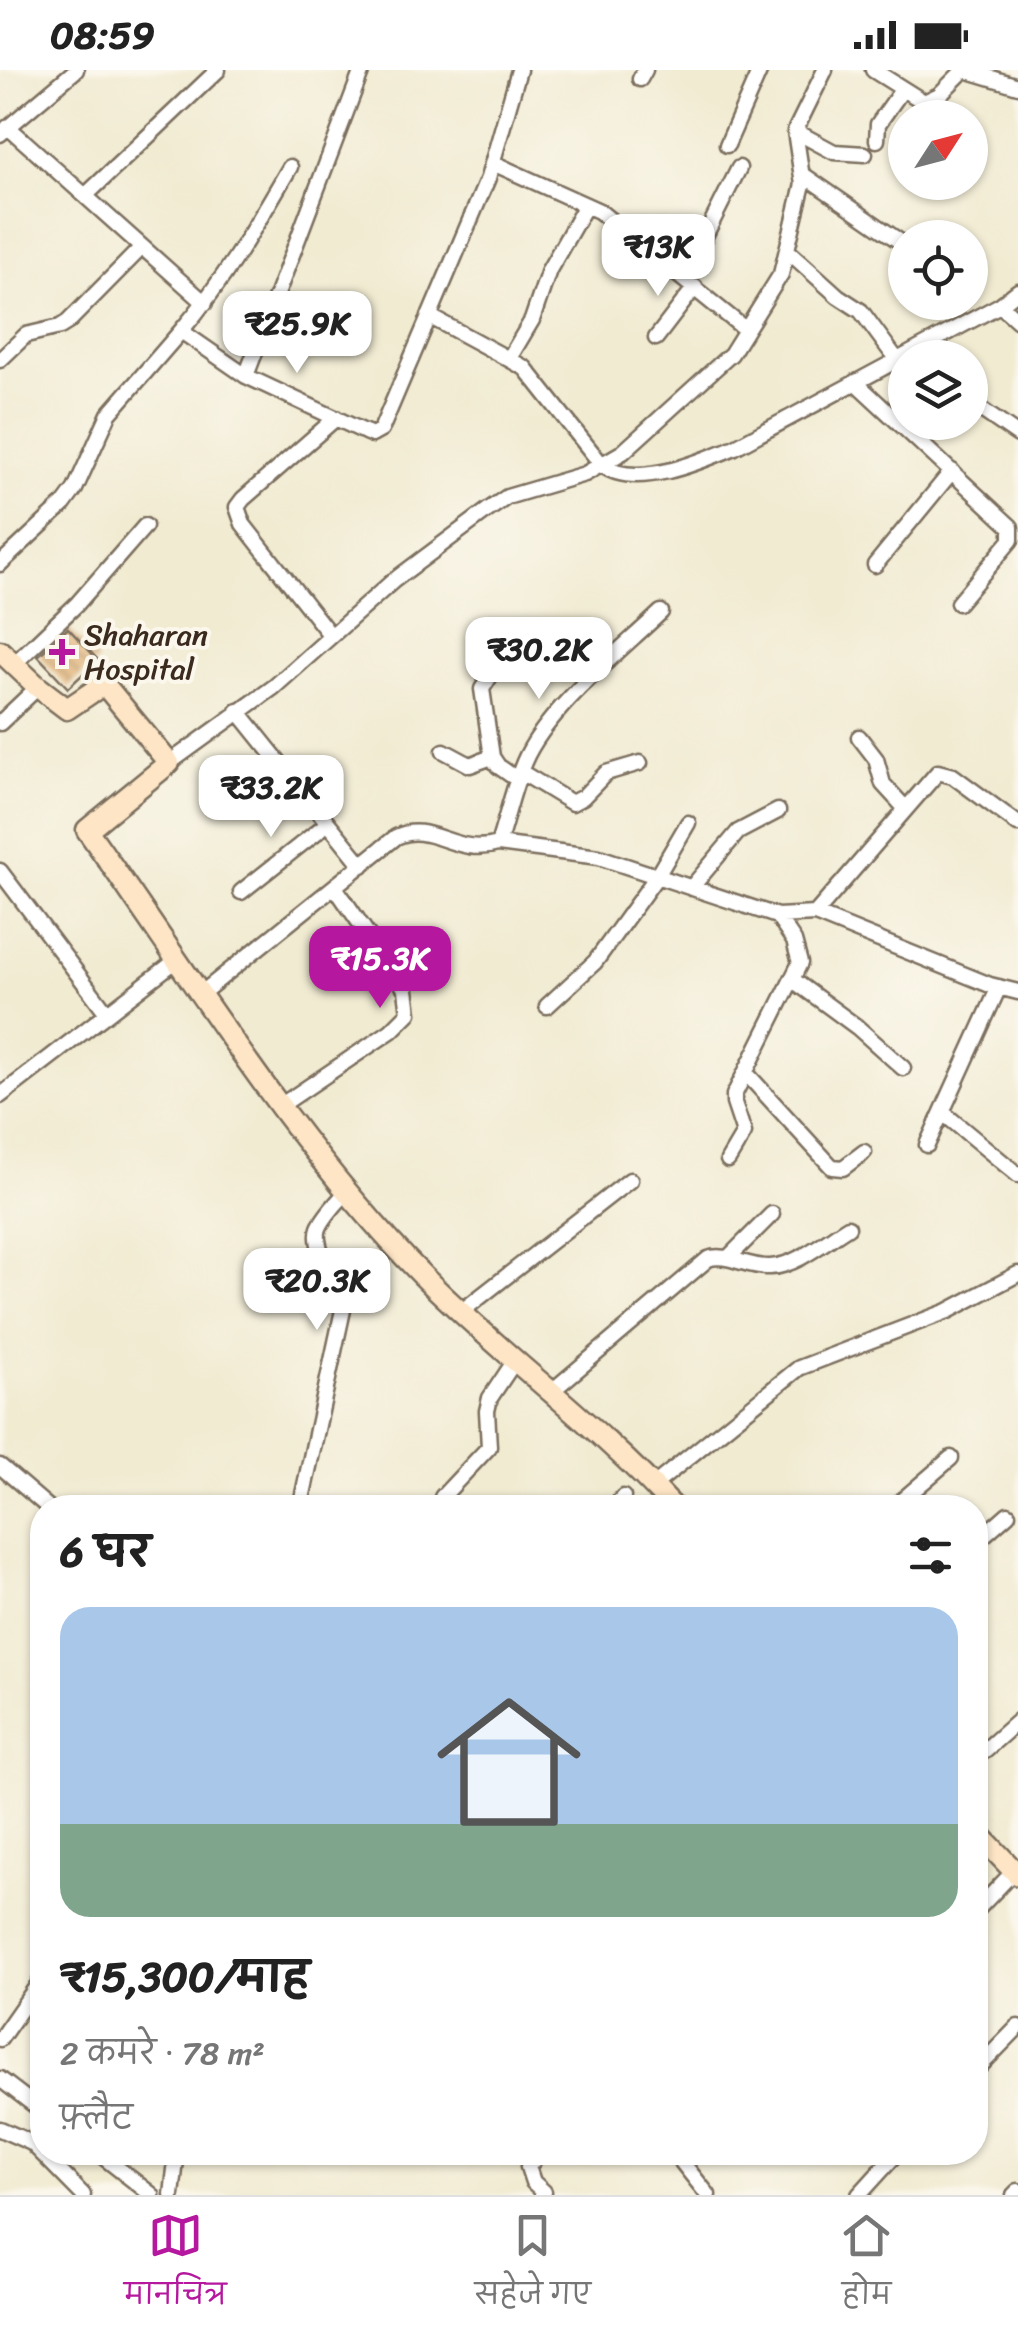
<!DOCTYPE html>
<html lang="hi">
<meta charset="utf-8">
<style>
body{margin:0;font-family:Sriracha,"Playpen Sans Deva",sans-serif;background:#f2f2f2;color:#222;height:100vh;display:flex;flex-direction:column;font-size:38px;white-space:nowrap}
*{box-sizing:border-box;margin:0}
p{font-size:32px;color:#767676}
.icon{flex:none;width:55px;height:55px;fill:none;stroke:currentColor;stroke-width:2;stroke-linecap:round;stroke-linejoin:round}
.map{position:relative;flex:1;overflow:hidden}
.side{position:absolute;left:30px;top:1425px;width:958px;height:670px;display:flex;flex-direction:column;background:#fff;border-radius:40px;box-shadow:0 2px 8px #0004}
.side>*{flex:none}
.needle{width:65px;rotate:54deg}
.fabs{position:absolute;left:888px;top:30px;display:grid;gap:20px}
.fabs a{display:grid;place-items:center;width:100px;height:100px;border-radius:50%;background:#fff;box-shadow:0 2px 8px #0004;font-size:50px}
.price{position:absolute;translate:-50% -85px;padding:0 22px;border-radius:20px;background:#fff;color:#222;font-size:32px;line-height:65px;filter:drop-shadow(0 2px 5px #0008)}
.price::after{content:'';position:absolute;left:50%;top:60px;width:30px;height:22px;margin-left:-15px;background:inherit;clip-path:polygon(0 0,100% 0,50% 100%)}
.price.current{background:#b5179e;color:#fff}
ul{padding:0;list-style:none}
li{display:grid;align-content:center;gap:20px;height:530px;padding:0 30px}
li+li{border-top:2px solid #e0e0e0}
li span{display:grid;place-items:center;height:310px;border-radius:30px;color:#555}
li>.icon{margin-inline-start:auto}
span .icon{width:180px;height:180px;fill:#fffc;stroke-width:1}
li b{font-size:42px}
h2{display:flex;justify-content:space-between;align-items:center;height:120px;padding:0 30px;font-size:42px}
.status{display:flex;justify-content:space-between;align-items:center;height:70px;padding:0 50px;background:#fff;direction:ltr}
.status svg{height:28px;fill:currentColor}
.tabs{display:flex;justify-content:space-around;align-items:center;height:140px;border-top:2px solid #e0e0e0;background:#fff;font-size:28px;color:#767676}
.tabs a{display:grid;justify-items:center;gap:5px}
.tabs .current{color:#b5179e}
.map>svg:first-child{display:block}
</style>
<div class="status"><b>08:59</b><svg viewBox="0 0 49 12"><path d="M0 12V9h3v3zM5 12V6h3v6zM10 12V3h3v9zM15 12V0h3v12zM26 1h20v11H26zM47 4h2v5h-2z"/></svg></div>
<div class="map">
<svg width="1018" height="2125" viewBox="0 0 1018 2125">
<defs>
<pattern id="building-back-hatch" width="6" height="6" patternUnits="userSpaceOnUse" patternTransform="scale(2.5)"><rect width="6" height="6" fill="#e1b379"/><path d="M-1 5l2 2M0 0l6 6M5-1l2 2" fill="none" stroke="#b89263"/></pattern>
</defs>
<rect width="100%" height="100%" fill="#fbf7ec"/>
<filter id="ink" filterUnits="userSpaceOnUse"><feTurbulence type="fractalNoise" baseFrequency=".01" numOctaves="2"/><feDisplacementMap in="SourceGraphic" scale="20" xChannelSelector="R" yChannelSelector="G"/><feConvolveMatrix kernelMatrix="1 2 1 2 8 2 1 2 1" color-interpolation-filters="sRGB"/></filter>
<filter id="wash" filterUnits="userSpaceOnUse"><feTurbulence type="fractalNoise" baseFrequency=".0048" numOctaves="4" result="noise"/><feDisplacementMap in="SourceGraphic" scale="40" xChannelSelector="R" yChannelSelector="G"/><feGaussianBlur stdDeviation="2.25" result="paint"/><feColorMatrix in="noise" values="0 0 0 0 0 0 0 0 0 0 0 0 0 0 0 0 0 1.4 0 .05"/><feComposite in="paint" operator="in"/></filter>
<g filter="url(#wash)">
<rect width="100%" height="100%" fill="#f1ebd2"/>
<g id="blocks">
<path fill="url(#building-back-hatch)" d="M 68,558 L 98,590 L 68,618 L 38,586 Z"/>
</g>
</g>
<g filter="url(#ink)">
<use href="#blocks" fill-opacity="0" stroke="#7b6e5d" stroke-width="2.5"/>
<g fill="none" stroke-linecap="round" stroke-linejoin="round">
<g stroke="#7b6e5d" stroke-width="19">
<path id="street" d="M 873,0 L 924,32 L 939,25 L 964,0
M 965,0 L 1018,16
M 640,9 L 645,0
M 8,57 L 205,233
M 795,61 L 834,82 L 865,84
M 0,64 L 76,0
M 877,70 L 878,54 L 902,20
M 727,75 L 760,0
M 493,93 L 599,141 L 746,260
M 802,104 L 905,175
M 85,126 L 218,0
M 787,180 L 838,226 L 861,241 L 897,290
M 684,208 L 739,98
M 1000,235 L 1018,251
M 429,246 L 525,298 L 602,395 C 635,420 700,392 735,377 L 1000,235 L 1018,221
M 181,261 C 224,211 257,154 290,97
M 656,268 L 695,217
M 510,287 L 532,250 L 549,200 L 586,135
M 0,290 L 26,265 L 60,257 L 68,252 L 142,177
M 246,306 L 362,0
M 855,312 L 1011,457 L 1011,470 L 958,533
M 970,332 L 1018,365
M 0,494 L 64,434 L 75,419 L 109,344 L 181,261 L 246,306 L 365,362 L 372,365 L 381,360 L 488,108 L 519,0
M 875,495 L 952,401
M 331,566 L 243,454 L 237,437 L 243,429 L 336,348
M 14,594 L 77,534 L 145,456
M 494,600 L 482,619 L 492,687 L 498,696 L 518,710
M 238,641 L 362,795
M 0,653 L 38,617
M 859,667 L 876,689 L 883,714 L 905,738
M 444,681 L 470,695 L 492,687
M 169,693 L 274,617 L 393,511 L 488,440 L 507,427 L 585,404 L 623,382 L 731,284 L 781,204 L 803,114 L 795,61 L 825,0
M 521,702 L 572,733 L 583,727 L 606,703 L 640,693
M 498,774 C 507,747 513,718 524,692 C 546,640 620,581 661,542
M 0,801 L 107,943
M 691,818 L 738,762 L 778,741
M 241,822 L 328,753
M 815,844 L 938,702 L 953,706 L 1018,754
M 793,910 L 857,957 L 903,998
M 202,923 L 396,767 C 430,750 455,787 498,774 L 599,787 L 777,846 L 815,844 L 990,915 L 1018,922
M 547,936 L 595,892 L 657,806 L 688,753
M 746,1003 L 832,1097 L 843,1098 L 864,1082
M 0,1026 L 178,889
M 280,1036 L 391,961 L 409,943 L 406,920 L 335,817
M 942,1042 L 1018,1105
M 927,1075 L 999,917
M 728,1090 L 744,1063 L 734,1033 L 734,1025 L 800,893 L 794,871 L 777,846
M 728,1188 L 772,1144
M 462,1241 L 630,1110
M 552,1321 L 708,1189 C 725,1182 748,1198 770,1197 C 797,1196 825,1171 848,1157
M 0,1396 L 49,1438
M 654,1415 L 799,1298 L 948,1241 L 1018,1204
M 442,1427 L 489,1377 L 487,1341 L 490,1328 L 516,1289
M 300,1438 L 343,1240 C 338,1219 312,1176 319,1158 C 325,1144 339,1131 348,1120
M 614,1438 L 623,1427
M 893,1438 L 951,1388
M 975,1473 L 1008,1444
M 975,1689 L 1018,1651
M 975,1842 L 1014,1801
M 0,1969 L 42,1909
M 975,2001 L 1018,1957
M 0,2009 L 42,2041
M 0,2059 L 32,2073 L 83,2125
M 97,2082 L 152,2125
M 540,2082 L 528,2097 L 533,2112 L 544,2122 L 542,2125
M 674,2082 L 708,2125
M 742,2084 L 743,2082
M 172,2125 L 177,2082
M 859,2125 L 898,2082
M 1014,2125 L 1018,2121"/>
</g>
<g stroke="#7b6e5d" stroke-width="25">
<path id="secondary" d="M 0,581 L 38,617 L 67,639 L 104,614 L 169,693 L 87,760 C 194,911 294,1075 424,1207 C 504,1287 597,1354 674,1438
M 975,1760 L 1018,1805"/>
</g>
<use href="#street" stroke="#fff" stroke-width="14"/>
<use href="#secondary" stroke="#fde5c5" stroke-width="20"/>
</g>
</g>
<path fill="#b5179e" stroke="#fbf7ec" stroke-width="4" d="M57 567h10v10h10v10h-10v10h-10v-10h-10v-10h10z"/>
<g text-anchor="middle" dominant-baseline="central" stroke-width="8" stroke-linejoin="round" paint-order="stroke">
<g font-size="30" fill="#3b2a1e" stroke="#fbf7ec" text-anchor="start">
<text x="84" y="565">Shaharan<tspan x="84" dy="34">Hospital</tspan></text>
</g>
</g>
</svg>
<div class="fabs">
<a><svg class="needle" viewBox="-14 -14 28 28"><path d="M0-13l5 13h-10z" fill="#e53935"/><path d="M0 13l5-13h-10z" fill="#767676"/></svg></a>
<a><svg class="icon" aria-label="locate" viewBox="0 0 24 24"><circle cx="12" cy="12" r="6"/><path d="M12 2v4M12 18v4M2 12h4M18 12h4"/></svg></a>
<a><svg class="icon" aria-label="layers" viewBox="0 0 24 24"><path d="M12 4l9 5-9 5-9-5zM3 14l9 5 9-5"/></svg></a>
</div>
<b class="price" style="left:658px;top:229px">₹13K</b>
<b class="price" style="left:297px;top:306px">₹25.9K</b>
<b class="price" style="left:539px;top:632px">₹30.2K</b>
<b class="price" style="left:271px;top:770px">₹33.2K</b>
<b class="price current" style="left:380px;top:941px">₹15.3K</b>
<b class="price" style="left:317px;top:1263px">₹20.3K</b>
<section class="side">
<h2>6 घर<svg class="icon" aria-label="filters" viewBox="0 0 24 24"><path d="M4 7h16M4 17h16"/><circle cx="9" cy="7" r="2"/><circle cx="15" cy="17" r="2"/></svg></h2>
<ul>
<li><span style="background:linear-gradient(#a9c7e8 70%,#7fa58c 0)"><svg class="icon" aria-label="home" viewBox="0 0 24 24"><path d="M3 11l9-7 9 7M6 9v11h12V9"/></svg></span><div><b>₹15,300/माह</b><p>2 कमरे · 78 m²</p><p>फ़्लैट</p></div></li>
</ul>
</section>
</div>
<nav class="tabs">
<a class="current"><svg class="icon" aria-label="map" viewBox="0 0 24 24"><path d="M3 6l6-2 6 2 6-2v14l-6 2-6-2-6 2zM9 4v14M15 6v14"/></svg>मानचित्र</a>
<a><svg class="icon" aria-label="saved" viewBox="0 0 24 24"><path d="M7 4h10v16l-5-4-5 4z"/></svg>सहेजे गए</a>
<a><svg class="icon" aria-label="home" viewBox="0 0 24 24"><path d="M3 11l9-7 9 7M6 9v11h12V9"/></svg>होम</a>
</nav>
